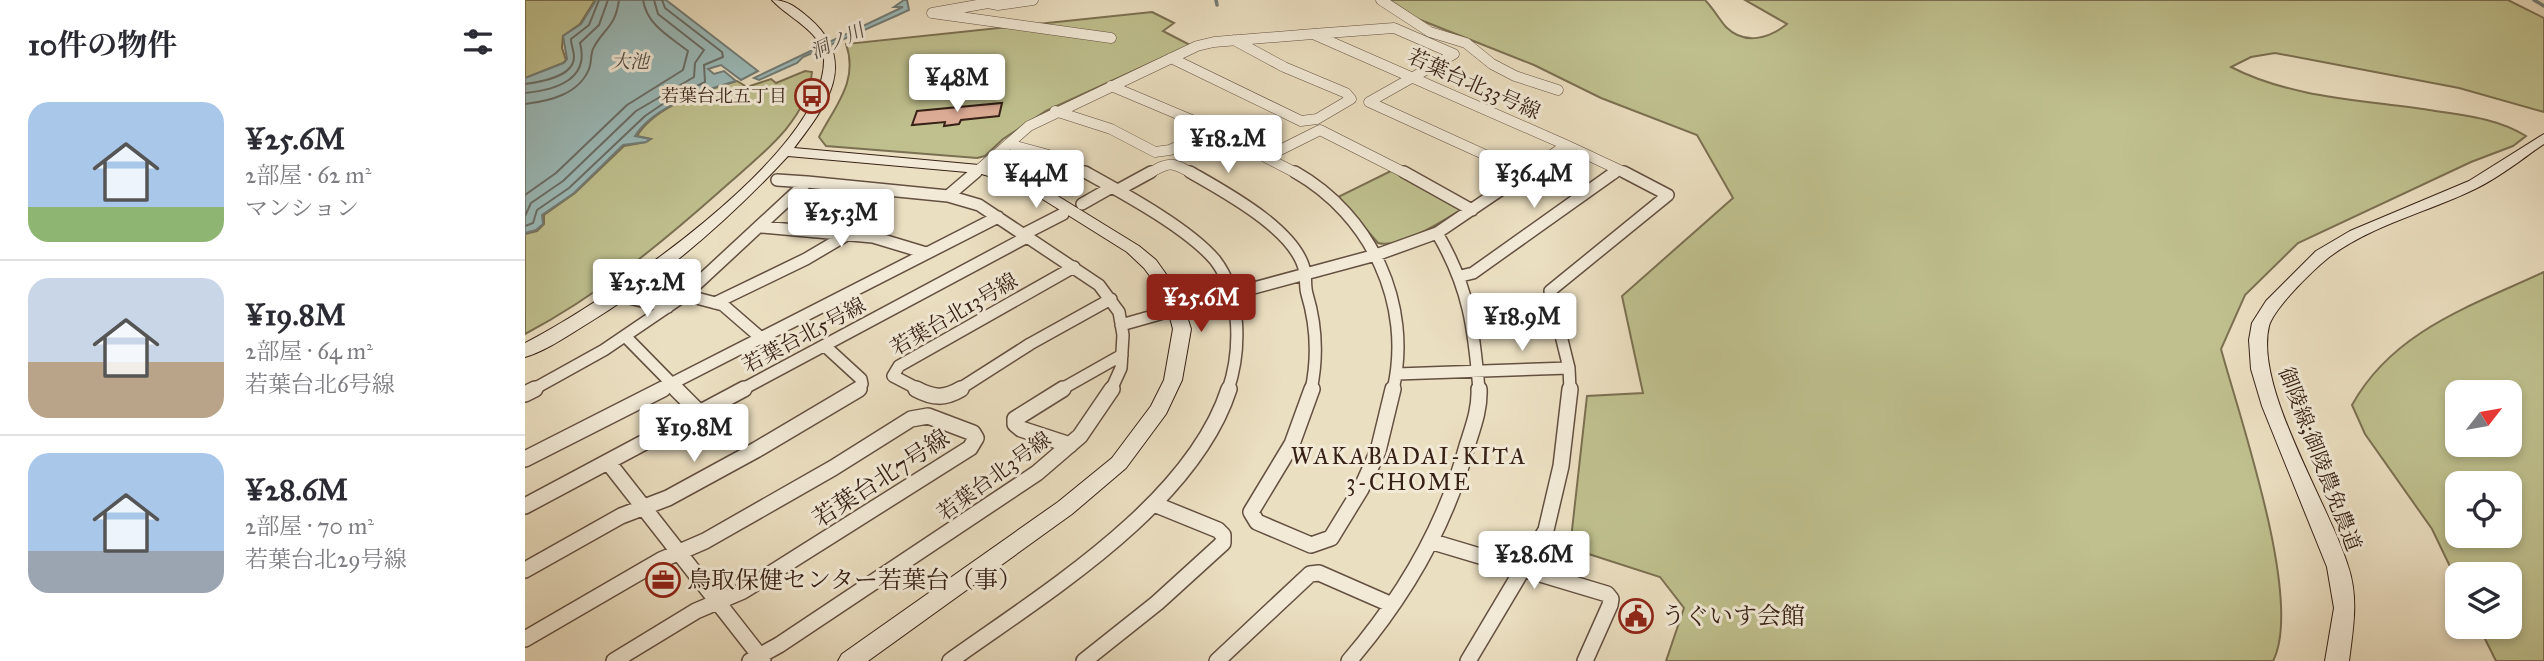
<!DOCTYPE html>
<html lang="ja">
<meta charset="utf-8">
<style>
body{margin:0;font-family:"IM FELL Great Primer","Noto Serif JP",serif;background:#f2f2f3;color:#2b2b33;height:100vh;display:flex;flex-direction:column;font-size:26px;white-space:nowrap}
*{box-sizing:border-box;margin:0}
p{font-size:23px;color:#7c7c81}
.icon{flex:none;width:38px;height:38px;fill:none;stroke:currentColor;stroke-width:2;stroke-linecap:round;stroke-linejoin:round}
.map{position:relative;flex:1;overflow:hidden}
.drawer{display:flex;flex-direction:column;background:#fff;width:525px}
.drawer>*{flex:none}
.needle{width:46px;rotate:59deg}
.fabs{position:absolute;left:1920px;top:380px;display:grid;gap:14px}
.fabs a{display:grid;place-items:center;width:77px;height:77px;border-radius:14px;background:#fff;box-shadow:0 4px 10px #0003;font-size:35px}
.price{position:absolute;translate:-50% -60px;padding:0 16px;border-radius:7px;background:#fff;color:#222;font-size:23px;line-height:46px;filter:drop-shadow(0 2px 4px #0008)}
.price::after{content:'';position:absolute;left:50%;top:42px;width:21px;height:16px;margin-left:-10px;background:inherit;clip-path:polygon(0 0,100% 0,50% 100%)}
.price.on{background:#8f2418;color:#fff}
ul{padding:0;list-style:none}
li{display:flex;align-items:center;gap:21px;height:175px;padding:0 28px}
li+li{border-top:2px solid #e1e1e2}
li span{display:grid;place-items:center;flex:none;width:196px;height:140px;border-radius:21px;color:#555}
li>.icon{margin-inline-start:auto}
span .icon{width:84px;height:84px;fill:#fffc;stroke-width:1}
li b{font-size:30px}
h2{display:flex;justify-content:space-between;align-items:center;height:84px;padding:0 28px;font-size:30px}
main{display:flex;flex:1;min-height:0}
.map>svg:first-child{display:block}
</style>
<main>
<section class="drawer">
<h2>10件の物件<svg class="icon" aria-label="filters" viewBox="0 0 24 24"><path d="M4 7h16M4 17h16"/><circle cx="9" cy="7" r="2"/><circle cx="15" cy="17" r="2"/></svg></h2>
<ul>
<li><span style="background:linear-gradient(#a9c7e8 75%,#8fb573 0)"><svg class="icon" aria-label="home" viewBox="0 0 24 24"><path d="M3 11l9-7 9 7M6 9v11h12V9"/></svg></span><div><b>¥25.6M</b><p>2部屋 · 62 m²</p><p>マンション</p></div></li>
<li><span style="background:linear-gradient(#c9d6e8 60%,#b9a48a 0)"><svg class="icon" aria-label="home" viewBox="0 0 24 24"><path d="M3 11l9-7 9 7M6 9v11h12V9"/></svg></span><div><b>¥19.8M</b><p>2部屋 · 64 m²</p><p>若葉台北6号線</p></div></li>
<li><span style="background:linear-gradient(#a9c7e8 70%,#9aa5b1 0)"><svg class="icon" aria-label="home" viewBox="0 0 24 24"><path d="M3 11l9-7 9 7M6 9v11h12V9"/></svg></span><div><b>¥28.6M</b><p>2部屋 · 70 m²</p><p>若葉台北29号線</p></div></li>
</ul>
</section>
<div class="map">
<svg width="2019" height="661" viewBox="0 0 2019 661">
<rect width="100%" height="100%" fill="#ebdfc1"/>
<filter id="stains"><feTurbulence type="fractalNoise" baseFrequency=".00286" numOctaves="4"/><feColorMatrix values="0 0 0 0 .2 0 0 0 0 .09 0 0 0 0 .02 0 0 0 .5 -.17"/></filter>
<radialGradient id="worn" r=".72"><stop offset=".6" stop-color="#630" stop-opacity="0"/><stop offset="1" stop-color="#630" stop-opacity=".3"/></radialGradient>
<path fill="#bfc08e" stroke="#7b7052" stroke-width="2" fill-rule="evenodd" d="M 0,0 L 70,0 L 55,24 L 38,36 L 37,48 L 41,60 L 38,63 L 0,78 Z
M 864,0 L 1180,0 C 1188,8 1194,19 1201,27 C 1220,46 1245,38 1262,24 L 1220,0 L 1983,0 L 2019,18 L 2019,112 L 1934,88 L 1750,53 L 1726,57 L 1706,67 C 1766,98 1838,100 1904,110 C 1938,115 1972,118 2001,136 L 1988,146 L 1946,162 L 1773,243 L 1720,295 L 1696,349 C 1714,416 1779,601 1748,661 L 1141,661 L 1159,608 L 1135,577 L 1045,548 L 1062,396 L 1118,393 L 1097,296 L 1208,198 L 1172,135 L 1076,98 L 1009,65 L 893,19 Z
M 627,12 L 649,23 L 638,31 L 665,45 L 521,111 L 478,139 L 460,156 L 452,158 L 301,146 L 294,137 C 310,106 334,81 321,44 Z
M 280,71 L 287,72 C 282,124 230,159 194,192 C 133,246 72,296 0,334 L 0,234 L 12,231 L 19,224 L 19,215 L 50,193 L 99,146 L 121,142 L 126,139 L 112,136 C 130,106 180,90 212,81 L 222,87 L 246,79 L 251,83 Z
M 868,170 L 935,207 L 934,211 C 916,222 874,249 853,243 L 813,197 Z
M 2019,272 L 2019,661 L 1971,661 L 1954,627 L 1984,626 L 1984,574 L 1932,574 L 1932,581 L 1907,529 L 1840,434 L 1827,405 C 1868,331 1946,306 2019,272 ZM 1932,392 L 1984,392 L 1984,444 L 1932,444 ZM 1932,483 L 1984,483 L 1984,536 L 1932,536 Z"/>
<path fill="#9bbbba" stroke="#737d78" stroke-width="2" d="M 71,0 L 141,0 L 233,71 L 216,80 L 196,65 L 183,69 L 189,74 L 199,71 L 211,81 C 179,90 129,106 110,136 L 125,139 L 121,142 L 98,145 L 49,193 L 17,215 L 18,224 L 11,230 L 0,233 L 0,78 L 39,63 L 42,59 L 38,36 L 56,24 Z
M 379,0 L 382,0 L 384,10 L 373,15 L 278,57 L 272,63 L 234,80 L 229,78 L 378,7 L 369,7 Z"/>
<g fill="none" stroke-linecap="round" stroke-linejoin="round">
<path stroke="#696e68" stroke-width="2" d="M 0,84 C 15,82 49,77 49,57 C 49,51 46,45 46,39 L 64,25 L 74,0
M 0,93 C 30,90 65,80 55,43 L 74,25 L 83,0
M 0,104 C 25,101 54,94 64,69 C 67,62 65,53 69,47 C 79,28 90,28 94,0
M 0,195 L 31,173 L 102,105 L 158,70 L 163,51 C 144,36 122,25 118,0
M 0,216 L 6,203 L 38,181 L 111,111 L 169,77 L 170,63 L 179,50 L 133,14 L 129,0
M 0,226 L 8,223 L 12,210 L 44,188 L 120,116 L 145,99 L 180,82 L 179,65 L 198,57 L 197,52 L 140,8 L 137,0"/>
<path stroke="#737d78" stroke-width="3.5" d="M 691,0 L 692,5
M 2009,0 L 2019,6"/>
</g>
<path fill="#ddac96" stroke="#372116" stroke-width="2" d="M 477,103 L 474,116 L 436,120 L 434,124 L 419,126 L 420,122 L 387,125 L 392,111 Z"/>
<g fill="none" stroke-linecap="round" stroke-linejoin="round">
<g stroke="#645041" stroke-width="11">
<path id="street-far2" d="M 508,0 L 473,5 L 463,3 L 407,13 L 586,38
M 856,0 L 905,32 L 941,43 L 967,64 L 990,76 L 1033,90
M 788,34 L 869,28 L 929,54 L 844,102 L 1000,173
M 646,58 L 776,121 L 792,119 L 826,99 L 821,93 L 759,67 L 709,40
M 586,86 L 674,123 L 773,174
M 530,111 L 586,129 L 630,152 L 645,150 L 688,129
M 483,144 L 524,155 L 563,174
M 1041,145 L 1103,174
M 741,157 L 795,130 L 882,174
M 449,174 L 504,126 L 672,46 L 689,42 L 788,34 L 1041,145 L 999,174
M 623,174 C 644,162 646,161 668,174
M 1088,174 L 1093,170"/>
</g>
<g stroke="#645041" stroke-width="14">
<path id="street-far1" d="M 560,172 C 598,193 663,228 690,260 C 717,295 716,351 703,390
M 665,172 C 698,191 774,231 780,273 C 781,281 780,287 782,294 C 792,327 793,357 786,390
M 770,172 C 846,215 888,304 868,390
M 879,172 L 947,210
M 998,172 L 1000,173
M 252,180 L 282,182
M 593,190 L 626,172
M 423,196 L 451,172
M 557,204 L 587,187
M 236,227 L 348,237 L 401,253
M 912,233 C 944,287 949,329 954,390
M 499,234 L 538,214
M 936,276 L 948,273 L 1090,172
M 160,295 L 198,305 L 236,338
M 108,299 L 143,307
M 190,303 L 281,259 L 325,233
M 651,309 L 851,255 L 912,233 L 1002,172
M 596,325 L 635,314
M 100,336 L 153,390
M 300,346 L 336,379 L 337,384 L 333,390
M 872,374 L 1044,368
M 7,390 L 79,350 L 160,295 L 282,182 L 423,196 L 454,205 L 574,285 L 594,312 L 598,335 L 596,368 L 586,390
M 134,390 L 473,217
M 216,390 L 502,237
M 395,390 L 368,376 L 374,366 L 549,267
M 433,390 L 505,344 L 586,299
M 535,390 L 597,355
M 1045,390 L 1044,368 L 1025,291 L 1143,195 L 1099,172"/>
</g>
<g stroke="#645041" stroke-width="18">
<path id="street" d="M 151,389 L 175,413
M 391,389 C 408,398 419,399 436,389
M 538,389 L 490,419 L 490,424 L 496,429 L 545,445
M 787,389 L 767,444 L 726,512 L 732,522 L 786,545 L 806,538 L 836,489 L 853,451 L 868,389
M 0,394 L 10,389
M 0,459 L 138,389
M 83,462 L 238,660
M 0,506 L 219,389
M 908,542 L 1082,594 L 1086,599 L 1085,605 L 1060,661
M 0,570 L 96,516 L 143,498 L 231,450 L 334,389
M 0,639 L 136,560 L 180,541 L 308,468 L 386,419 L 403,416 L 448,433 L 451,438 L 445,448 L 218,591 L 171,611 L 89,661
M 225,661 L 254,645 L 512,473 L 555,436 L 587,389
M 425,661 C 520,593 667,504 704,389
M 559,661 L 632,603 L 698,543 L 698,535 L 693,530 L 629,504
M 692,661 L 785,574 L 794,573 L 867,605
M 824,661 C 879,597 920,528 942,446 C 948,427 955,409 954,389
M 943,661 L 1021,530 L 1036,466 L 1045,389"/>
</g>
<g stroke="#372116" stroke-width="2">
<path id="secondary" d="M 247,0 C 263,0 272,8 284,18 C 335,62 301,106 269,148 L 454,165 L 505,179 L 614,246 L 631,260 L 655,294 L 666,329 L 657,380 L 641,414 L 601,468 L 547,514 L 343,661 L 313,661 L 317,654 L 533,502 L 587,458 L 626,406 L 639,380 L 648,329 L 639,295 L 619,268 L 602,252 L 495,185 L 453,173 L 263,156 C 202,222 133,281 57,327 C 39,338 20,351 0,357 L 0,343 C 77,304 303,153 299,58 C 297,31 263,18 247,0 Z
M 2019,134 L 2019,144 C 1997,159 1975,177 1952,188 C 1904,212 1846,225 1803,258 C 1787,271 1749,308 1744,326 C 1729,388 1804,504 1823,566 C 1834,598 1828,629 1824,661 L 1800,661 L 1809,608 L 1802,567 L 1737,406 L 1726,369 L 1724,340 L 1727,323 L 1741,301 L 1791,251 L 1825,231 L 1944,181 Z"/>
</g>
<use href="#street-far2" stroke="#f2ead7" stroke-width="10"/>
<use href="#street-far1" stroke="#f2ead7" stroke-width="11"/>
<use href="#street" stroke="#f2ead7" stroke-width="15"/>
<use href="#secondary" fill="#f2ead7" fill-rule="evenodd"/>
</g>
<defs>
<g id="bus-ring" transform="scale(1.75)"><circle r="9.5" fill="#f2ead7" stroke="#8f2418" stroke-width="1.5"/><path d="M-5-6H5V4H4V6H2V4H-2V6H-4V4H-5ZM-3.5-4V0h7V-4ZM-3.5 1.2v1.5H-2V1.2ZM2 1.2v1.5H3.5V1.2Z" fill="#8f2418"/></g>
<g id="office-ring" transform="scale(1.75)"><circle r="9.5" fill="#f2ead7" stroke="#8f2418" stroke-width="1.5"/><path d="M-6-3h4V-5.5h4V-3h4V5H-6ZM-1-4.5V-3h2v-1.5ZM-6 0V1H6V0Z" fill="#8f2418"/></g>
<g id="civic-ring" transform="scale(1.75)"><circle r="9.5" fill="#f2ead7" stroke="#8f2418" stroke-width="1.5"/><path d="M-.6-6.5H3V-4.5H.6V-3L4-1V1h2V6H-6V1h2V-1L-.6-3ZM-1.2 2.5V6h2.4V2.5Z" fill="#8f2418"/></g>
</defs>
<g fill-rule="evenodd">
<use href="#bus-ring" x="287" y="96"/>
<use href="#office-ring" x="138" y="580"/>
<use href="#civic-ring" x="1111" y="616"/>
</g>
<g text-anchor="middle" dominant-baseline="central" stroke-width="6" stroke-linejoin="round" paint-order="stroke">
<g font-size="18" fill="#372116" stroke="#f2ead7" text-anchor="end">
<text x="262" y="96">若葉台北五丁目</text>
</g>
<g font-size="19" font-style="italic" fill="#554f47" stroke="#f2ead7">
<text transform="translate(312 41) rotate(-25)">洞ノ川</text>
<text x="105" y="61">大池</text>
</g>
<g font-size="21" fill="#372116" stroke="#f2ead7">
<text transform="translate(949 84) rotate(24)">若葉台北33号線</text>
<text transform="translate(429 314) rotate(-30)">若葉台北13号線</text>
<text transform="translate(279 335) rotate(-28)">若葉台北5号線</text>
<text transform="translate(1795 459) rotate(69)">御陵線;御陵農免農道</text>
<text transform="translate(469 476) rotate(-36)">若葉台北3号線</text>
</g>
<g font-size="23" letter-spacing="2" fill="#372116" stroke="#f2ead7">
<text x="884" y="456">WAKABADAI-KITA<tspan x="884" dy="26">3-CHOME</tspan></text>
</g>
<g font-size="24" fill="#372116" stroke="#f2ead7">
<text transform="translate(356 478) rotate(-33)">若葉台北7号線</text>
</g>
<g font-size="24" fill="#372116" stroke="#f2ead7" text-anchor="start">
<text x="162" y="580">鳥取保健センター若葉台（事）</text>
<text x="1136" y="616">うぐいす会館</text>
</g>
</g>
<rect width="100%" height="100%" filter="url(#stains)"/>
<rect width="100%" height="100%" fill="url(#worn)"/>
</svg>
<div class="fabs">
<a><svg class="needle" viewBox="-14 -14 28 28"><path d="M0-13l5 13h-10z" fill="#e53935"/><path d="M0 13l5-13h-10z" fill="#7c7c81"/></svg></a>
<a><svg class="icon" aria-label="locate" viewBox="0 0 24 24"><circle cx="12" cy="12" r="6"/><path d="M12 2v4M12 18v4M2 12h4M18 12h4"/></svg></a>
<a><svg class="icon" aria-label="layers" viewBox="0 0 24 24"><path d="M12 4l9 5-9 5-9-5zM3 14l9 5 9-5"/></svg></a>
</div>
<b class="price" style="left:432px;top:114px">¥48M</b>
<b class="price" style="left:703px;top:175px">¥18.2M</b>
<b class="price" style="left:511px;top:210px">¥44M</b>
<b class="price" style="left:1009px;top:210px">¥36.4M</b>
<b class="price" style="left:316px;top:249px">¥25.3M</b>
<b class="price" style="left:122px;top:319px">¥25.2M</b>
<b class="price on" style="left:676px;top:334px">¥25.6M</b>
<b class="price" style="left:997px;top:353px">¥18.9M</b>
<b class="price" style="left:169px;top:464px">¥19.8M</b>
<b class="price" style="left:1009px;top:591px">¥28.6M</b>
</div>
</main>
